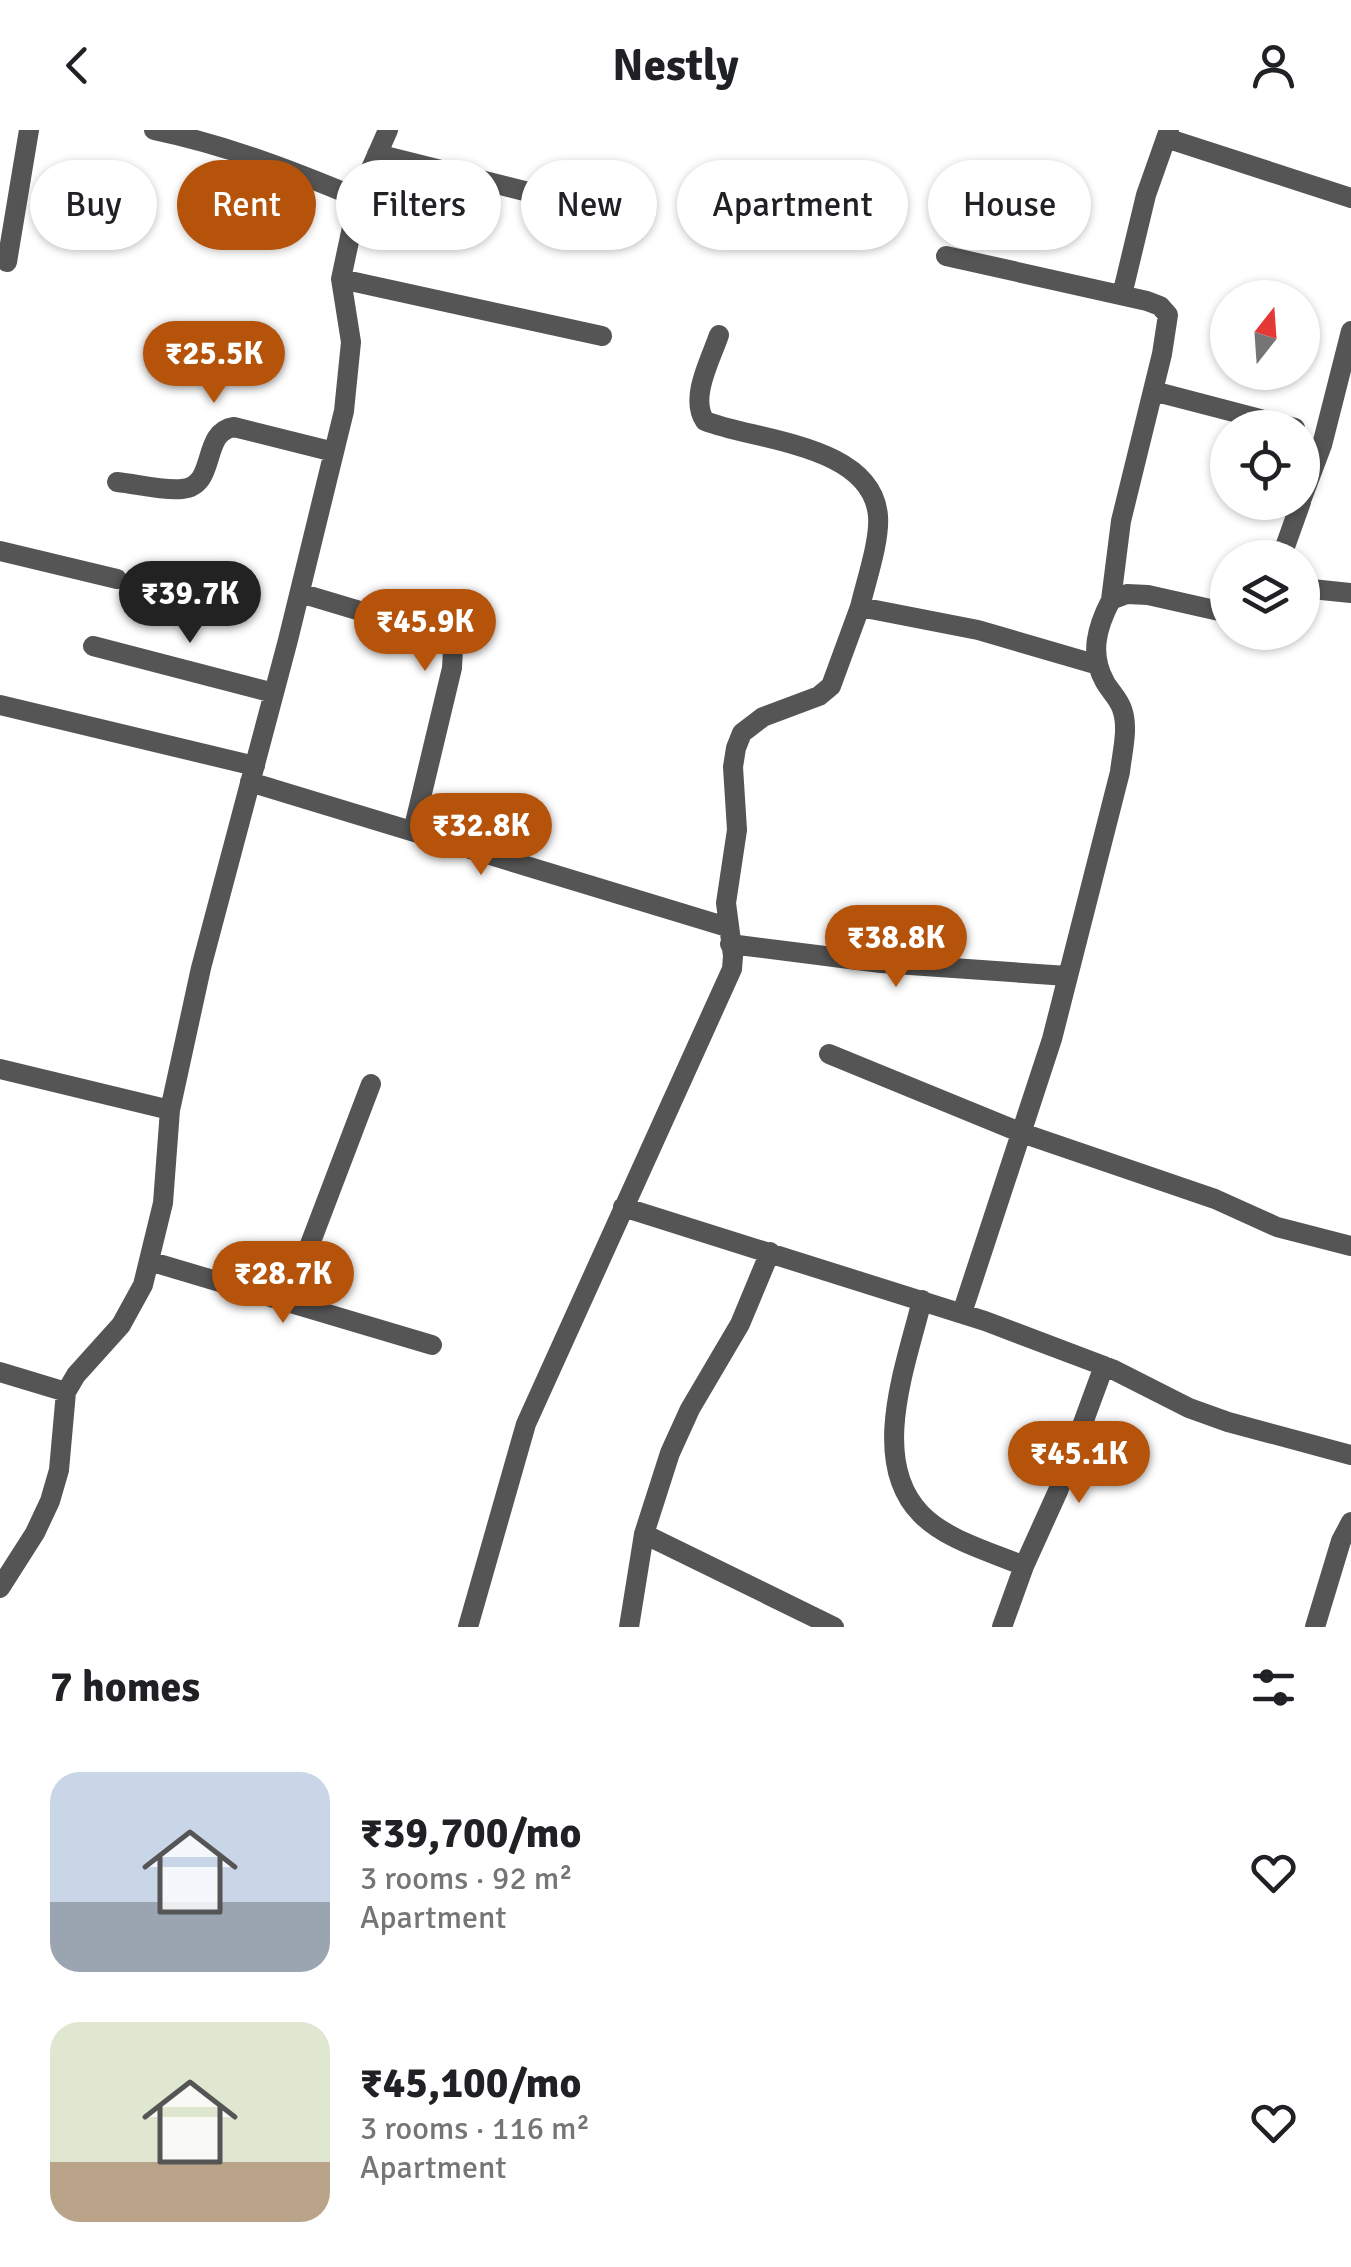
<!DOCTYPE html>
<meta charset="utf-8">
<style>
body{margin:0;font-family:Signika,sans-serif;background:#f6f6f6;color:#202124;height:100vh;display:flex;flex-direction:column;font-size:38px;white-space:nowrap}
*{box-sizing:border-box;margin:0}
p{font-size:32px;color:#757577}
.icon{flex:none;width:55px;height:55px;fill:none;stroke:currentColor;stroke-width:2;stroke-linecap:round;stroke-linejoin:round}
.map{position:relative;height:1497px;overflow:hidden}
.sheet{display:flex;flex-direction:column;background:#fff;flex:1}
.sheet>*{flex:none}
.top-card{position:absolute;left:30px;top:30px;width:1292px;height:90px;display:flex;gap:20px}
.needle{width:65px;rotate:17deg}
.tools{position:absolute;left:1210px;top:150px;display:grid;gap:20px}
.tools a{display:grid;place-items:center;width:110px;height:110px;border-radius:50%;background:#fff;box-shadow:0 2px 8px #0004;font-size:50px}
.price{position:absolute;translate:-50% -85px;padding:0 22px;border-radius:35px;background:#b45309;color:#fff;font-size:32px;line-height:65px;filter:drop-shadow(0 2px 5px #0008)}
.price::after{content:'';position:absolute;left:50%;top:60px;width:30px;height:22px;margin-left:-15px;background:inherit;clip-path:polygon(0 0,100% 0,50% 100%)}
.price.active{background:#222;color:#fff}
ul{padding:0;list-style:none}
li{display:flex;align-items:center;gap:30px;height:250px;padding:0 50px}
li span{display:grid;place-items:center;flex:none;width:280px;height:200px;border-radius:30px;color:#555}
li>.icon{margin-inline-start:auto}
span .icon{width:120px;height:120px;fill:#fffc;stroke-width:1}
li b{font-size:42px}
h2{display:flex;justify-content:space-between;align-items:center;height:120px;padding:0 50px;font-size:42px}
.chip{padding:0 35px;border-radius:45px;background:#fff;box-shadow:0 2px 8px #0004;font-size:35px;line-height:90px}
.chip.active{background:#b45309;color:#fff}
header{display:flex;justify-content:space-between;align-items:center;height:130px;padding:0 50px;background:#fff;font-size:45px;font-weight:700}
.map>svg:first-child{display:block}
</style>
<header><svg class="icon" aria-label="back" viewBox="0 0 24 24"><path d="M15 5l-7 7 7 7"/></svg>Nestly<svg class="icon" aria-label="person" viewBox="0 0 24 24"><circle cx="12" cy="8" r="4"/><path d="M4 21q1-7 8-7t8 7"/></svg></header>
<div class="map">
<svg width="1351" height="1497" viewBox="0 0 1351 1497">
<rect width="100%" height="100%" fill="#fff"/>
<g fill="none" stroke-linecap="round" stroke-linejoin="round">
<path stroke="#555" stroke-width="20" d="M 154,0 C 226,15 291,40 358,68
M 1166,8 L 1351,68
M 377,24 L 592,78
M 946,126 L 1147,171 L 1160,176 L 1168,185 L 1162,224 L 1121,391 L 1111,470
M 7,132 L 29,0
M 341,149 L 602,206
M 1122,165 L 1146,65 L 1169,0
M 719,205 C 711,229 689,268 705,291 C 756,311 872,314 878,386 C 880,411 866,451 860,477
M 1153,261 L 1295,298
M 117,352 C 137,354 162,361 182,359 C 218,356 200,302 234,297 L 334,322
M 1302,368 L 1322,315 L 1351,201
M 0,421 L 117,449
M 1281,428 L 1301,372
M 1302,458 L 1351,463
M 300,463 L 427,501 L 443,508 L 453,519 L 452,538 L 413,701
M 93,516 L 274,563
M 0,575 L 255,636
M 250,652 L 727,797
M 730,814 L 881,833 L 1067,846
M 829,924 L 1022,1003 L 1215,1069 L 1277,1097 L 1351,1116
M 0,939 L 170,980
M 623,1077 L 985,1191 L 1112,1239 L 1189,1278 L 1228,1292 L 1351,1325
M 149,1131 L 432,1215
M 922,1170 C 907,1233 868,1330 921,1384 C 946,1410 991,1422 1024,1436
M 288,1172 L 371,954
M 962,1183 L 1052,909 L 1120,642 C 1122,622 1129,598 1122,579 C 1119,569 1110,561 1105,552 C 1089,524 1097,497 1111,470 L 1127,464 L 1148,465 L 1228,483
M 0,1242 L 66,1262
M 644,1404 L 834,1497
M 0,1458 L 35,1403 L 50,1371 L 59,1340 L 66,1262 L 76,1245 L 121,1195 L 143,1155 L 163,1073 L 170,980 L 201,838 L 288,510 L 344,281 L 351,212 L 341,149 L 351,102 L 358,68 L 388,0
M 468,1497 L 526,1294 L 732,839 L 733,826 L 726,773 L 737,700 L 733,637 L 736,618 L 742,603 L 763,587 L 819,566 L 831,556 L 860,477 L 978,500 L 1098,535
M 629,1497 L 644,1404 L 670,1323 L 690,1279 L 740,1194 L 770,1122
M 1002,1497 L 1024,1436 L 1058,1361 L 1104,1236
M 1315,1497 L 1341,1411 L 1351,1392"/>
</g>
</svg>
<div class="tools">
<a><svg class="needle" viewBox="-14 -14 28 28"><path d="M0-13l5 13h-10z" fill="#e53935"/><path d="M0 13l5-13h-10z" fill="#757577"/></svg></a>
<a><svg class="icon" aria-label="locate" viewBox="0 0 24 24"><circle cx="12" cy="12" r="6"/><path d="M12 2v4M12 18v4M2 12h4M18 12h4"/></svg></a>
<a><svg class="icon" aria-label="layers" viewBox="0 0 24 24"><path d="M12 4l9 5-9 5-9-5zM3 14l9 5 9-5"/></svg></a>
</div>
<b class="price" style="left:214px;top:276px">₹25.5K</b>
<b class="price active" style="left:190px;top:516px">₹39.7K</b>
<b class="price" style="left:425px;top:544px">₹45.9K</b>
<b class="price" style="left:481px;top:748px">₹32.8K</b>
<b class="price" style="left:896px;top:860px">₹38.8K</b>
<b class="price" style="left:283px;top:1196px">₹28.7K</b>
<b class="price" style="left:1079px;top:1376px">₹45.1K</b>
<div class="top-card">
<a class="chip">Buy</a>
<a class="chip active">Rent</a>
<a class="chip">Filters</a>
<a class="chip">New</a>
<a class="chip">Apartment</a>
<a class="chip">House</a>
</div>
</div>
<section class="sheet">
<h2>7 homes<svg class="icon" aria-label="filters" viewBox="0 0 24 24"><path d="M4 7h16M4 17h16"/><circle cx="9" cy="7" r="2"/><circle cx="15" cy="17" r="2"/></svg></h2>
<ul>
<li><span style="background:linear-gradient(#c9d6e8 65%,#9aa5b1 0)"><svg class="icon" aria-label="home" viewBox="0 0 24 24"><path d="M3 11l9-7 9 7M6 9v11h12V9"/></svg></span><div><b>₹39,700/mo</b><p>3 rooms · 92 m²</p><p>Apartment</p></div><svg class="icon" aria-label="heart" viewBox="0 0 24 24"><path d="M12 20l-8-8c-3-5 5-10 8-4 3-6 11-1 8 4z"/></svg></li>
<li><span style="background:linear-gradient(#dfe7d0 70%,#b9a48a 0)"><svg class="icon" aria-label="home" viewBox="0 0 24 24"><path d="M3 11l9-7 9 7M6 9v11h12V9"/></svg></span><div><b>₹45,100/mo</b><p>3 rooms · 116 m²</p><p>Apartment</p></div><svg class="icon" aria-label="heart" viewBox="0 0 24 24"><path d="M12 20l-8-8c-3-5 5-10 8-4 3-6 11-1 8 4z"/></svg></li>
</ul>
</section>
